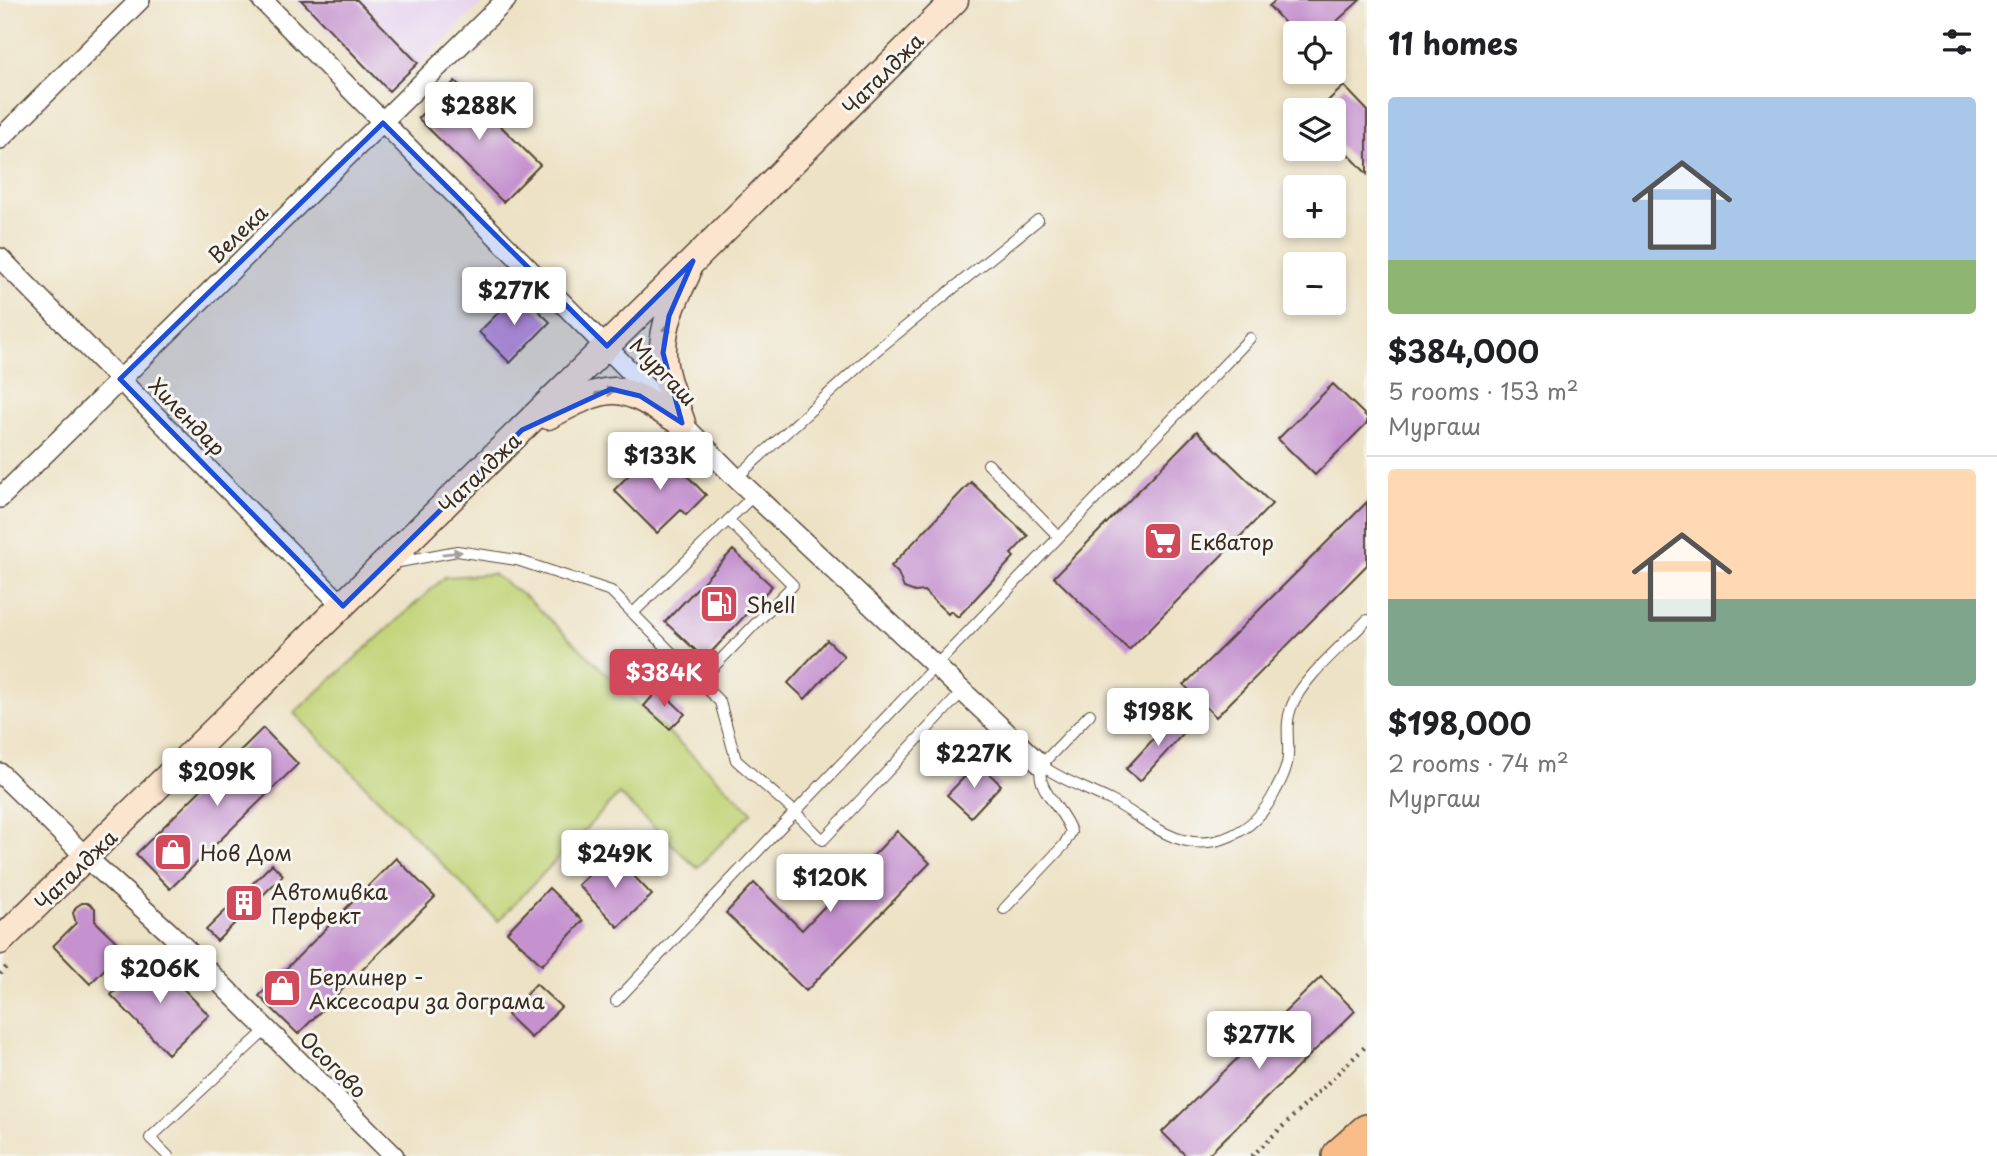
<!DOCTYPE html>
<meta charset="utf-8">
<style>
body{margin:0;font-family:"Playpen Sans",sans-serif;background:#f6f6f6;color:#202124;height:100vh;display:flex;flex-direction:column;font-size:26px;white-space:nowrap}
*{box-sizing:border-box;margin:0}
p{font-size:23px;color:#757577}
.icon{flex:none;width:38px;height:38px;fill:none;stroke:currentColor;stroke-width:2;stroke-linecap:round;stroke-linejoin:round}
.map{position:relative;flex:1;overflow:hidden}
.sheet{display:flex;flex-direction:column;background:#fff;width:630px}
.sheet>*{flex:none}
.buttons{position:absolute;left:1283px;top:21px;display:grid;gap:14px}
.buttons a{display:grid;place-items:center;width:63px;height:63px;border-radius:7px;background:#fff;box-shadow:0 4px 10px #0003;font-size:35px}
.price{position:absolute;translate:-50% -60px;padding:0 16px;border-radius:7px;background:#fff;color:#222;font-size:23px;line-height:46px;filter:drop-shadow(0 2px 4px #0008)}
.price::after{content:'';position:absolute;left:50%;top:42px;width:21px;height:16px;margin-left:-10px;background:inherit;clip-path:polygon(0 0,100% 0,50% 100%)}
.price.on{background:#d1495b;color:#fff}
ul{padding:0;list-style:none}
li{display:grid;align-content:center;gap:14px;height:371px;padding:0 21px}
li+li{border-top:2px solid #e0e0e0}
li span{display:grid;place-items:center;height:217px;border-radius:7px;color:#555}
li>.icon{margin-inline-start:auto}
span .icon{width:126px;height:126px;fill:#fffc;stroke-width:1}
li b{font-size:30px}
h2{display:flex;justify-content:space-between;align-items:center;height:84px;padding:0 21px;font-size:30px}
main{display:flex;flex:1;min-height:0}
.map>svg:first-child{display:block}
</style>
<main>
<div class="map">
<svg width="1367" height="1156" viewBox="0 0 1367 1156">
<rect width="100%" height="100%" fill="#f6f6f2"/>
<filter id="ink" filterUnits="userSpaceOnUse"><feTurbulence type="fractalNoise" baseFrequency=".0143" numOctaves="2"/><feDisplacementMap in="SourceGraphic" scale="14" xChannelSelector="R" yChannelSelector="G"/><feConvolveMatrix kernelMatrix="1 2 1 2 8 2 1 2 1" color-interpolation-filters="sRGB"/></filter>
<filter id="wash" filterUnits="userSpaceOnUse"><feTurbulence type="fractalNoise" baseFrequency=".00686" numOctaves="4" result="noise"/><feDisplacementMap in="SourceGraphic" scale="28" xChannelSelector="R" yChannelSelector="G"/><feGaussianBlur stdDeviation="1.57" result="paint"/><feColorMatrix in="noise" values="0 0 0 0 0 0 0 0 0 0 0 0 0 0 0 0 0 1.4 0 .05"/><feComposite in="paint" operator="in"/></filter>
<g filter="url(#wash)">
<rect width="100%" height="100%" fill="#ede2c5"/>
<path fill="#e6d2f0" d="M 295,0 L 485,0 L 389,96 Z"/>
<path fill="#c1d376" stroke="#7e7e4a" stroke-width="2" d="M 493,574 L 527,598 L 752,812 L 697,868 L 619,794 L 498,921 L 294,713 L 445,577 Z"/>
<g id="blocks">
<path fill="#c592cf" d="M 301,0 L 357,0 L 418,63 L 389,91 Z
M 1276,0 L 1360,0 L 1324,33 L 1294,33 L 1269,6 Z
M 455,81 L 540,165 L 503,202 L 418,118 Z
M 1344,86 L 1367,110 L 1367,174 L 1334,139 L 1334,110 L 1318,110 Z
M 519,292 L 550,322 L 510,363 L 479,332 Z
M 1333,384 L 1367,417 L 1367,423 L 1315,475 L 1278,439 Z
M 1197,431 L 1272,504 L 1129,650 L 1054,577 Z
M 662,450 L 706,495 L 686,515 L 681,510 L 657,533 L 614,490 L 638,466 L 642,470 Z
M 971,482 L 1028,536 L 1011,554 L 1014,557 L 958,617 L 951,611 L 948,614 L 924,591 L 915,592 L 904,588 L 898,573 L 891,566 Z
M 1367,502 L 1367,565 L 1216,717 L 1184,685 Z
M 733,550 L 772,586 L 705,659 L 665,622 Z
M 827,640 L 844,656 L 805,699 L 788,683 Z
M 659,689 L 685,714 L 670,729 L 644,706 Z
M 1176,714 L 1190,726 L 1140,781 L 1126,769 Z
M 263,728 L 298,764 L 170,889 L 136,854 Z
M 978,763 L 1001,785 L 971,817 L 947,795 Z
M 897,831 L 930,863 L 806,991 L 726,913 L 754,883 L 802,930 Z
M 612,853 L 652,895 L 618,927 L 578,885 Z
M 396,858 L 435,897 L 298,1034 L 259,996 Z
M 272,864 L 283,875 L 217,941 L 206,930 Z
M 549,888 L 583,921 L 542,965 L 507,932 Z
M 82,903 L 88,903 L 95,908 L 95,921 L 124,949 L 90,984 L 53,946 L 76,923 L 73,913 L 76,907 Z
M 151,956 L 209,1015 L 168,1054 L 111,995 Z
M 1321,977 L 1355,1011 L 1207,1156 L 1186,1156 L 1162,1132 Z
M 536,984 L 561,1007 L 531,1038 L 507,1015 Z"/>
</g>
</g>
<g filter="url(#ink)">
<use href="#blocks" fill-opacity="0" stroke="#564637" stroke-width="2"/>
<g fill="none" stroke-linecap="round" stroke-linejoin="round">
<g stroke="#564637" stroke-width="12">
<path id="lane" d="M 988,464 L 1059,537
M 736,478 L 878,349 L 1038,220
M 394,563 L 457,551 L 517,560 L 611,591 L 720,702 L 736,760 L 795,812 L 1250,338
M 633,613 L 754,495
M 701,680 L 793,585 L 728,520
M 1041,765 C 1063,781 1088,789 1112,801 C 1131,811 1148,825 1167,834 C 1211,856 1256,832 1276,790 C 1281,781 1288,766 1288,755 C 1289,739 1285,724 1291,708 C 1301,679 1345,643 1367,620
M 1004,909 L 1064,845 L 1071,832 C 1064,808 1035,791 1041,765 L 1090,714
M 616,1001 L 795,812 L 823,840 L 963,691
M 168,1156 L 150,1138 L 267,1029"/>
</g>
<g stroke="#564637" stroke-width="22">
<path id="street" d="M 262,0 L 736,478 L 1041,765
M 0,139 L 140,0
M 0,258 L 343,606
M 0,498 L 506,0
M 0,773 L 87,858 L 170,933 L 394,1156"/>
</g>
<g stroke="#564637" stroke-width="29">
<path id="secondary" d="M 548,416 C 616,380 618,383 682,423
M 682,423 C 675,401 663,376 663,353 C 662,326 675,298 687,274
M 0,941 L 693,261 L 955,0"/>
</g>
<g stroke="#564637" stroke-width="38">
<path id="highway" d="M 1340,1156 L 1367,1132"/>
</g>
<path stroke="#564637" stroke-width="4.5" stroke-dasharray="2 5" stroke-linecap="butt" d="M 0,974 L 9,964
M 1252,1156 L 1367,1045"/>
<use href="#lane" stroke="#fff" stroke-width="10"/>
<use href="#street" stroke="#fff" stroke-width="19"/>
<use href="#secondary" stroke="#fce5cf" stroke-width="26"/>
<use href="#highway" stroke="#f8bd88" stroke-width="35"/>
</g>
<defs><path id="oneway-solid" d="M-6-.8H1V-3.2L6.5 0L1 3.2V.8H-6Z" transform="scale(1.75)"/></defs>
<g fill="#9c8876">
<use href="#oneway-solid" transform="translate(666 333) rotate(-79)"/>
<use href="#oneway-solid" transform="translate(605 392) rotate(-10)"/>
</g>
<use fill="#a79f9a" href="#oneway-solid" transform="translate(452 553) rotate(-6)"/>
</g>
<path fill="#1d4ed8" fill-opacity="0.2" stroke="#1d4ed8" stroke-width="5" stroke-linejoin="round" d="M 383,123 L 607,346 L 693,261 L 669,316 L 663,353 L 682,423 L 640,396 L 611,389 L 522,430 L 343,606 L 120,379 Z"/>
<defs>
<g id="supermarket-square" transform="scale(2.0125)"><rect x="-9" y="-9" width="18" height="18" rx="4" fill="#d1495b" stroke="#f6f6f2"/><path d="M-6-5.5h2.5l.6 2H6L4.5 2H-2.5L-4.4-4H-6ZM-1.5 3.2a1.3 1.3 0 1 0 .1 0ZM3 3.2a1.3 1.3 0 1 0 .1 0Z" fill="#fff"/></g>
<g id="fuel-square" transform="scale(2.0125)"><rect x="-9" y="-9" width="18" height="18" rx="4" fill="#d1495b" stroke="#f6f6f2"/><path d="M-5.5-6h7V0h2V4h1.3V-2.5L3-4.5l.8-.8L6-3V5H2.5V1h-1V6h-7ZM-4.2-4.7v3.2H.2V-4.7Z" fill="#fff"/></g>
<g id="shop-square" transform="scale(2.0125)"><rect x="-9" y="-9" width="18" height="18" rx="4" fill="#d1495b" stroke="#f6f6f2"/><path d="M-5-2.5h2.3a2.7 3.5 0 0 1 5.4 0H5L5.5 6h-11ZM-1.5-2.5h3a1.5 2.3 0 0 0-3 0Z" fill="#fff"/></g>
<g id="building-square" transform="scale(2.0125)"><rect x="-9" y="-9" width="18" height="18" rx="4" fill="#d1495b" stroke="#f6f6f2"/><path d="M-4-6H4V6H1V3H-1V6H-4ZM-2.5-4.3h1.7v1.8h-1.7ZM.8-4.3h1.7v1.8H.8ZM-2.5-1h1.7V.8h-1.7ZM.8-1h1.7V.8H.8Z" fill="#fff"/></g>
</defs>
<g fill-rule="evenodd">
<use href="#supermarket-square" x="1163" y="541"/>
<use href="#fuel-square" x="719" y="604"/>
<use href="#shop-square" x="173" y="852"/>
<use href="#building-square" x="244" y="903"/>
<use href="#shop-square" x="282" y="988"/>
</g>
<g text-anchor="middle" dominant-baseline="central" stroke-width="6" stroke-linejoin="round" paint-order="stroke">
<g font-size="21" fill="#3b2a1e" stroke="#f6f6f2">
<text transform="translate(882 73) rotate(-45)">Чаталджа</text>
<text transform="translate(237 233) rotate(-44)">Велека</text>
<text transform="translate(664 371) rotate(46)">Мургаш</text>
<text transform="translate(188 416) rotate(46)">Хилендар</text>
<text transform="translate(479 472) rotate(-44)">Чаталджа</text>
<text transform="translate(75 869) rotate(-44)">Чаталджа</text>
<text transform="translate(334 1064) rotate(45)">Осогово</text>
</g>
<g font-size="21" fill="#3b2a1e" stroke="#f6f6f2" text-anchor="start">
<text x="1190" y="541">Екватор</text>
<text x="746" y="604">Shell</text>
<text x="200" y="852">Нов Дом</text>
<text x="271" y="891">Автомивка<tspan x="271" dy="24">Перфект</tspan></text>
<text x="309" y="976">Берлинер -<tspan x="309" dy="24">Аксесоари за дограма</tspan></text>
</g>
</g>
</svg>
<div class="buttons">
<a><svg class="icon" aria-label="locate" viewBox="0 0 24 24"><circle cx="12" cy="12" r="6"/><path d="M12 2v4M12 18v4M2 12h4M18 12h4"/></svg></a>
<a><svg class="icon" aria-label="layers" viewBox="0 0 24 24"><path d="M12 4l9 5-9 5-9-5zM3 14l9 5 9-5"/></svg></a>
<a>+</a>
<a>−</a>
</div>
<b class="price" style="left:479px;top:142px">$288K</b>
<b class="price" style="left:514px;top:327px">$277K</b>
<b class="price" style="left:660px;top:492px">$133K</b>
<b class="price on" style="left:664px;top:709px">$384K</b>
<b class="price" style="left:1158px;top:748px">$198K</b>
<b class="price" style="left:974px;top:790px">$227K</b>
<b class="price" style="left:217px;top:808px">$209K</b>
<b class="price" style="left:615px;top:890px">$249K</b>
<b class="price" style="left:830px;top:914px">$120K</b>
<b class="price" style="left:160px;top:1005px">$206K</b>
<b class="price" style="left:1259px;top:1071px">$277K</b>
</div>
<section class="sheet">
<h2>11 homes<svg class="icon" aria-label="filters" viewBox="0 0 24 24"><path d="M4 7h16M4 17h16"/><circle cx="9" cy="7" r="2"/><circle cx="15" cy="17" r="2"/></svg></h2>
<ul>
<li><span style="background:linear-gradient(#a9c7e8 75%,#8fb573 0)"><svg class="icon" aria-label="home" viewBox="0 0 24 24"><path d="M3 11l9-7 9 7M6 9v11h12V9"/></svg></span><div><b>$384,000</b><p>5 rooms · 153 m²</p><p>Мургаш</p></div></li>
<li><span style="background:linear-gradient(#ffd9b3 60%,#7fa58c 0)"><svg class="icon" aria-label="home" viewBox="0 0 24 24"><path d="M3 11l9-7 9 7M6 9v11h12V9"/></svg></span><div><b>$198,000</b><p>2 rooms · 74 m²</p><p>Мургаш</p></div></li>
</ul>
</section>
</main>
